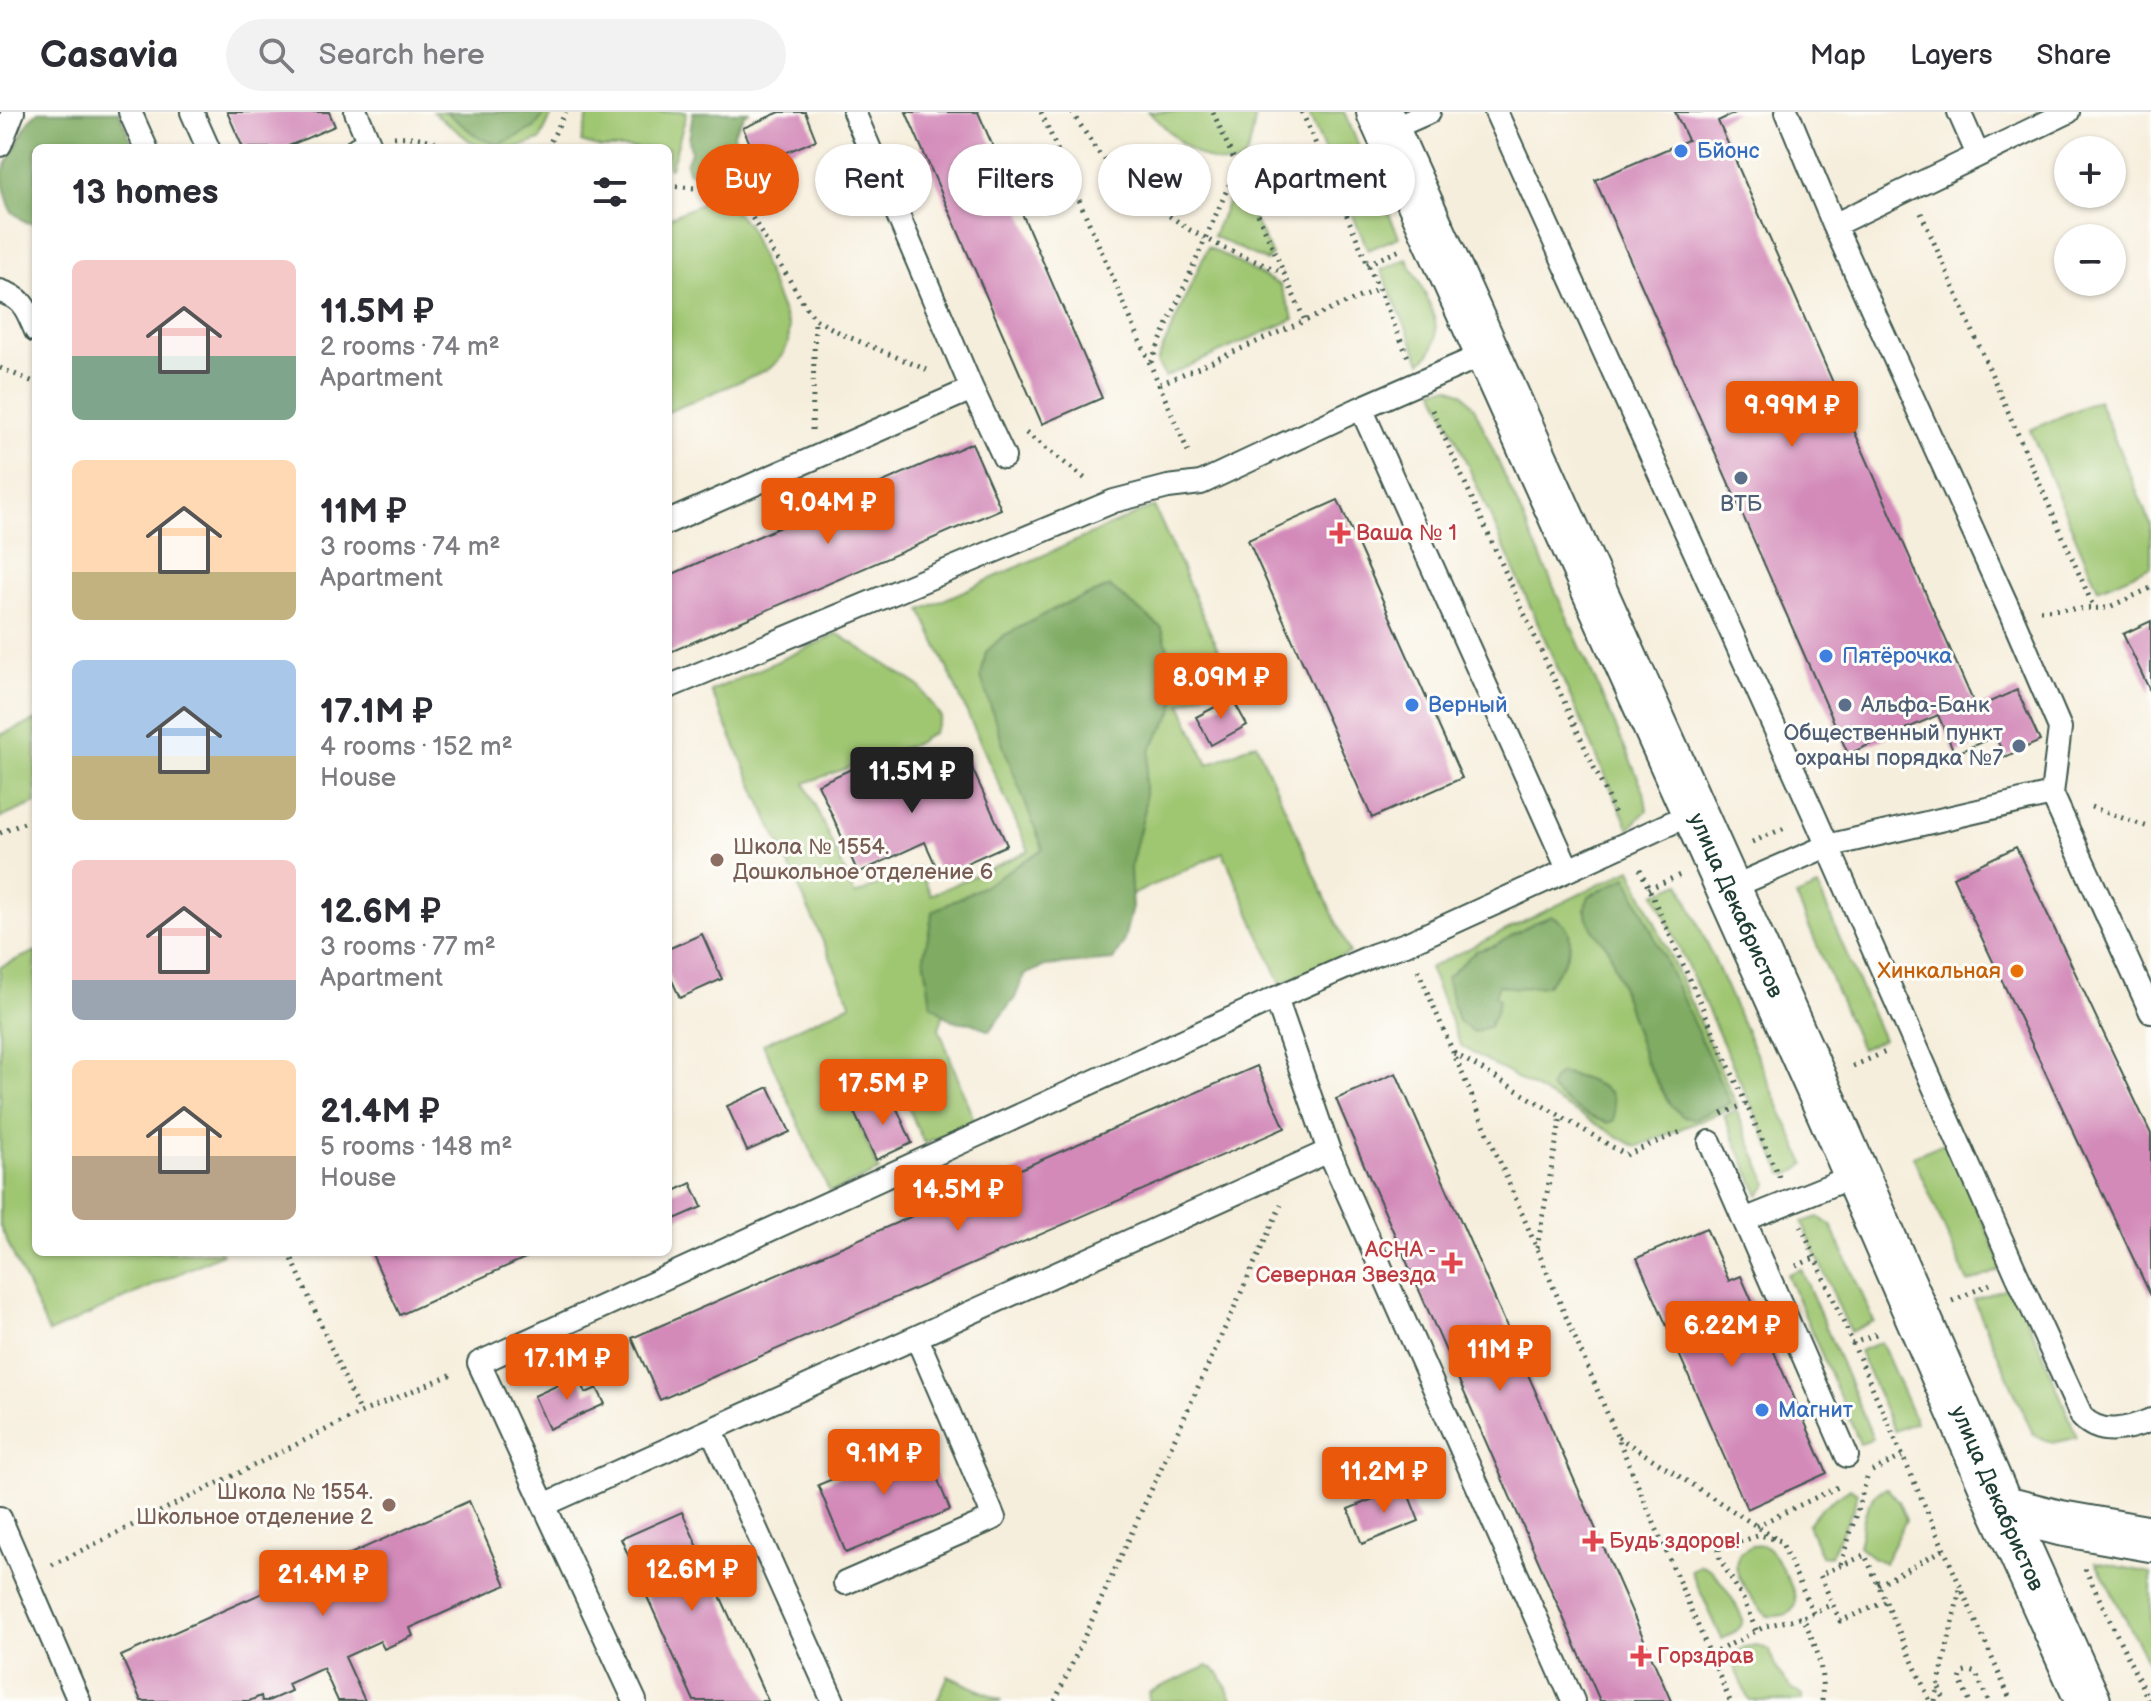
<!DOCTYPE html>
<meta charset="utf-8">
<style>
body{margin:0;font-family:"Balsamiq Sans",sans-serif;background:#f2f2f3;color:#2b2b33;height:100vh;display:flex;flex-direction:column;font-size:30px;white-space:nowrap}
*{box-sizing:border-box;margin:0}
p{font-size:26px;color:#7c7c81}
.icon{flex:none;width:44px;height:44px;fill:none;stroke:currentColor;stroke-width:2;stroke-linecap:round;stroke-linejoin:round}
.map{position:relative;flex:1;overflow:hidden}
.details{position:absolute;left:32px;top:32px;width:640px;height:1112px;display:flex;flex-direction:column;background:#fff;border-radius:12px;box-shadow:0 2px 6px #0004}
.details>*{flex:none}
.guide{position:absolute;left:696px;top:32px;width:760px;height:72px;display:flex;gap:16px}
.buttons{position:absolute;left:2054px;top:24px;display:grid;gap:16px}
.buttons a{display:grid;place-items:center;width:72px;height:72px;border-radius:50%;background:#fff;box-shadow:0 2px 6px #0004;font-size:40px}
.price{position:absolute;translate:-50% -68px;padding:0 18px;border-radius:8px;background:#ea580c;color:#fff;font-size:26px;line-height:52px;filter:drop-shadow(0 2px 4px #0008)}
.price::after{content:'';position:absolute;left:50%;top:48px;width:24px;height:18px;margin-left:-12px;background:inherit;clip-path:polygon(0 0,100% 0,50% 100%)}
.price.selected{background:#222;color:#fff}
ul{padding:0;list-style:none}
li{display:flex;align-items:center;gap:24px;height:200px;padding:0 40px}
li span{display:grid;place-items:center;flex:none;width:224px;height:160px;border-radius:12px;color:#555}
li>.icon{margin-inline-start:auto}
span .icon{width:96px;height:96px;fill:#fffc;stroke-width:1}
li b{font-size:34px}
h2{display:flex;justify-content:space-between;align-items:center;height:96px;padding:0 40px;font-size:34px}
.tag{padding:0 28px;border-radius:36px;background:#fff;box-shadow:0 2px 6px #0004;font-size:28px;line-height:72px}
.tag.selected{background:#ea580c;color:#fff}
header{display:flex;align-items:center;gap:48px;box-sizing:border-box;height:112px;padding:0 40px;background:#fff;border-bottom:2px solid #e1e1e2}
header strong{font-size:38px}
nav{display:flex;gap:44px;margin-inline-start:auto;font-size:28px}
.search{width:560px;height:72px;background:#f2f2f3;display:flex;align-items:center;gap:20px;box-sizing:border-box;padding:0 28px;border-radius:44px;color:#7c7c81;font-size:30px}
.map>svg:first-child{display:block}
</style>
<header>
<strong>Casavia</strong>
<div class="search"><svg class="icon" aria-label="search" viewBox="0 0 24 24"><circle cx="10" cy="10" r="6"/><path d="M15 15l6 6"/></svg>Search here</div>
<nav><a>Map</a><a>Layers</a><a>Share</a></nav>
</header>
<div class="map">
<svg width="2151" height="1589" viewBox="0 0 2151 1589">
<rect width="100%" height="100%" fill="#fdfcf7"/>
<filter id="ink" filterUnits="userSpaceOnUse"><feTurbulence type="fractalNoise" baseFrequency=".0125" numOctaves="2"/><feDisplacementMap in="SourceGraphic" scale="16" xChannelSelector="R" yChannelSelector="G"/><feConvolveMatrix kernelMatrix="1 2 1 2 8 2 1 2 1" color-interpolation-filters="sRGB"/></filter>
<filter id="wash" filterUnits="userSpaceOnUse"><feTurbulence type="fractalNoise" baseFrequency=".006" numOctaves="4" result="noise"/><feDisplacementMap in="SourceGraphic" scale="32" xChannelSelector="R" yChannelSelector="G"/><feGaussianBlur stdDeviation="1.8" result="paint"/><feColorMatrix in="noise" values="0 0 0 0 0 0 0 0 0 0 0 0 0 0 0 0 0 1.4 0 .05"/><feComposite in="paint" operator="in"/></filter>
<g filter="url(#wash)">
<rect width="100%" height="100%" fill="#f6eedc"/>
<path fill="#9fc671" stroke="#5f8252" stroke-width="2" d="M 433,0 L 553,0 L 540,28 L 516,36 L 479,36 Z
M 589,0 L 687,0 L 671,56 L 668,56 L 668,36 L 601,36 L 581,30 Z
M 1149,0 L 1256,0 C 1254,12 1251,40 1243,48 C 1232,60 1202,45 1191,38 C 1175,28 1163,12 1149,0 Z
M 1308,0 L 1344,0 L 1399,125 L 1368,138 Z
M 1236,70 L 1272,143 L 1266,149 L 1213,124 Z
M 710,88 L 736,101 L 748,113 L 789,216 C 790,235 783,245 769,257 L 668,300 L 668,106 Z
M 1208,135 L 1280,173 L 1294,207 L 1165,265 L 1157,250 Z
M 1407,147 C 1421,177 1456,223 1421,250 L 1381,158 Z
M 1449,275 L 1463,281 L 1475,297 L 1644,679 L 1647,698 L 1629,717 L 1434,277 Z
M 2098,288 L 2151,413 L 2151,454 L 2098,477 L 2030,318 Z
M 1154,394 L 1232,569 L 1181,592 L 1208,653 L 1256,631 L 1350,841 L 1281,872 L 1223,740 L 956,866 L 939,916 L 975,1012 L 924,1031 L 900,977 L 853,998 L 879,1059 L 830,1081 L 763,932 L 851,892 L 711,579 L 838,522 L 919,574 L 941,605 L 933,621 L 915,632 L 805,671 L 855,783 L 918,755 L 931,783 L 1029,739 L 921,498 Z
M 36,608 L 36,691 L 0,706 L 0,623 Z
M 1631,757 L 1737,994 L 1636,1035 L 1461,934 L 1429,856 Z
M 1680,771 L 1805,1052 L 1796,1059 L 1788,1063 L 1782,1061 L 1655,782 Z
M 1818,775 L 1883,928 L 1861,937 L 1796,784 Z
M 36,839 L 36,1140 L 221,1140 L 222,1142 L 49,1221 L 0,1114 L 0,855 Z
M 1736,998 L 1768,1072 L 1759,1084 L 1724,1004 Z
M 1949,1029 L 2003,1157 L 1968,1171 L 1913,1044 Z
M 1819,1105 L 1832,1115 L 1874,1209 L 1850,1220 L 1802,1110 Z
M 1801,1157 L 1873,1326 L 1860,1332 L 1787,1162 Z
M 2011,1174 L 2042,1239 L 2077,1325 C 2057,1331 2052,1333 2033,1322 L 1974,1188 Z
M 1881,1230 L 1916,1310 L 1894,1319 L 1859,1239 Z
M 1850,1376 L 1857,1381 L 1854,1395 L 1831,1443 L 1827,1445 L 1821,1444 L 1808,1413 C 1816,1396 1835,1387 1850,1376 Z
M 1887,1376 L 1898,1389 L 1906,1408 L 1884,1451 L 1874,1446 L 1858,1434 C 1864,1411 1863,1384 1887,1376 Z
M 1763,1433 C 1774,1440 1780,1453 1786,1464 C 1800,1488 1801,1506 1767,1504 C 1757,1494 1737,1468 1736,1454 C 1736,1449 1738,1445 1740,1441 L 1751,1434 Z
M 2096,1450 L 2151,1461 L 2151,1556 Z
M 1701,1453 C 1708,1456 1708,1455 1713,1460 C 1719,1467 1745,1502 1742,1511 C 1741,1518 1728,1524 1722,1527 L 1691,1459 Z
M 1757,1533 L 1770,1538 C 1774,1559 1785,1571 1802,1584 L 1802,1589 L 1749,1589 L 1730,1545 L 1744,1535 Z
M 1208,1554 L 1220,1562 L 1233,1589 L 1148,1589 L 1149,1580 Z
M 948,1564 L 1003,1589 L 937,1589 Z"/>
<path fill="#7fab63" stroke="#4f744c" stroke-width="2" d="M 38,0 L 119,0 L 134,36 L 36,36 L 36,112 L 26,110 L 11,99 C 8,86 2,74 2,61 L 29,8 Z
M 446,0 L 546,0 L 534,16 L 499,33 L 479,26 Z
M 693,0 L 750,0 L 745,2 L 734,21 L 739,54 L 729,68 L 714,63 L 703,67 L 688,60 L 686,52 L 691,40 L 689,28 Z
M 1110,475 L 1162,516 L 1178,572 L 1173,600 L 1151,636 L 1145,667 L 1145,697 L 1130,757 L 1132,796 L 1123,831 L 1113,848 L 1045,854 L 1024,863 L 1015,886 L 989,919 L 972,911 L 952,909 L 931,892 L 924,844 L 933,799 L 984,774 L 1043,737 L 1004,636 L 981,565 L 986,540 L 1003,524 L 1062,493 Z
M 1627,765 L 1730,991 L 1694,1007 L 1684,1005 L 1671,994 L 1645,948 L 1609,837 L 1595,821 L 1587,807 L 1585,796 L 1589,784 Z
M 1552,804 C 1557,807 1564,811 1567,816 C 1577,836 1559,860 1546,874 L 1516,876 L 1499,873 L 1495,883 L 1499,888 L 1495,903 L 1489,915 L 1473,920 L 1458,909 L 1446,866 L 1476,839 L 1494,834 L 1534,811 Z
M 1560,961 C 1571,963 1580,965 1591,970 C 1613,978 1616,984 1614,1008 L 1608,1011 C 1585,1004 1567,993 1550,976 L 1553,967 Z"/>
<g id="blocks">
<path fill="#d38ab9" d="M 227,0 L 329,0 L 335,14 L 284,36 L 243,36 Z
M 780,0 L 805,0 L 816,28 L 759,52 L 743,16 Z
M 906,0 L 978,0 L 1102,286 L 1042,312 Z
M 1675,0 L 1737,0 L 1718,9 L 1976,596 L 2017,578 L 2040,629 L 2005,645 L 1995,624 L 1955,642 L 1938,603 L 1848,642 L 1595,68 L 1688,28 Z
M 972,331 L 1001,397 L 668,541 L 668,464 Z
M 1338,388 L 1462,666 L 1372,706 L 1248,428 Z
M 2151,509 L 2151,581 L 2123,522 Z
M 1232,586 L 1247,613 L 1211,633 L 1196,605 Z
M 885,642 L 901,676 L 967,645 L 1007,733 L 940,763 L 925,730 L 858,761 L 818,672 Z
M 2016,735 L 2151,1022 L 2151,1184 L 1953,765 Z
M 702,822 L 722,867 L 680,886 L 668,860 L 668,837 Z
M 1257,954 L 1285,1016 L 660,1288 L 632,1226 Z
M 1396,961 L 1671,1589 L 1600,1589 L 1368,1062 L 1336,987 Z
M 769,975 L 790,1020 L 747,1039 L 727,994 Z
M 891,983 L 912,1031 L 876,1048 L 854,1000 Z
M 691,1071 L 702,1095 L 668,1110 L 668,1082 Z
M 1706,1116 L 1729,1169 L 1741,1164 L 1827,1361 L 1747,1397 L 1637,1146 Z
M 371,1140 L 538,1140 L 400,1203 Z
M 578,1264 L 586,1281 L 597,1276 L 605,1292 L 549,1317 L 534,1284 Z
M 923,1330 L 950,1398 L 846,1441 L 818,1373 Z
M 1405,1374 L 1419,1409 L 1362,1432 L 1348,1397 Z
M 469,1389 L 506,1473 L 410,1516 L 413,1524 L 384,1537 L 380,1529 L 345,1545 L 365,1589 L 338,1589 L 323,1556 L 288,1572 L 291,1579 L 268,1589 L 262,1589 L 261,1584 L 249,1589 L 141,1589 L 121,1544 Z
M 682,1400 L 768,1589 L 694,1589 L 621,1427 Z"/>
</g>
</g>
<g filter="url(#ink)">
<use href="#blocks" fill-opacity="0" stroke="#3f584d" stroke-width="2"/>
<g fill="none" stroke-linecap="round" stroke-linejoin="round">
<g stroke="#3f584d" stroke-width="26">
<path id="service" d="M 130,0 L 146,36
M 192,0 L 208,36
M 356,0 L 369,31 L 357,36
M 1496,0 L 1814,703 L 2016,1161 L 2082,1305 C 2101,1325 2129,1317 2151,1308
M 1787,0 L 1834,113
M 1959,0 L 1978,43
M 1388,18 L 1429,0
M 0,33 L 13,0
M 0,179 C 25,187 26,197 36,219
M 972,277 L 1004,345
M 1361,296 L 1568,757
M 668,410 L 972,277 L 854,0
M 668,575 L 1114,389 L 1168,375 L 1201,371 L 1361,296 L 1487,241
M 2052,682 L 2151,900
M 1728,777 L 1827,734 L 2052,682 L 2060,616 L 2010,500 L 1834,113 L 2068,0
M 1710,1030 L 1744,1108
M 1329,1039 L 1573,1589
M 712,1319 L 833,1589
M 1847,1344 L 1744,1108 L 1856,1063
M 544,1393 L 479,1251 L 1276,886
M 0,1406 L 79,1589
M 845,1471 L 994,1406 L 917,1226
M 635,1589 L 544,1393 L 1329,1039 L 1276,886 L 1374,843 L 1406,832 L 1693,701"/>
</g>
<g stroke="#3f584d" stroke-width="48">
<path id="tertiary" d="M 2001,1396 L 2060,1411 L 2151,1427"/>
</g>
<g stroke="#3f584d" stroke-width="48">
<g id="secondary">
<path id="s1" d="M 1379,0 L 1829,1000 L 2001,1396 L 2088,1589"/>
</g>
</g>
<path stroke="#3f584d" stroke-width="5" stroke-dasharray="2 6" stroke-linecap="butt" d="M 1041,0 L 1190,344
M 1072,0 L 1097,39 L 1134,79 L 1190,118 L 1226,137 L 1284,161
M 1213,0 L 1305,209
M 1302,0 L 1408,245
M 394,25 C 413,24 430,26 447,36
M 547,36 L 566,0
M 668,74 L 722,78 L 747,97 L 804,192 L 815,207 L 844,223 L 932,260
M 1921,101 L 2094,496
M 1367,152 L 1400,138
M 1151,250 L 1237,55
M 0,256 L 36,271
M 1160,272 L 1378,177
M 1432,298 L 1616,704
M 812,318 L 815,208
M 1026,321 L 1088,369
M 2040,498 L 2107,496 L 2151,476
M 2091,695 L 2151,716
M 0,721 L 36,706
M 1752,730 L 1787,715
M 1640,757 L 1779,1065
M 1648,777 L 1680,763
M 1418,858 L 1730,1589
M 1454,941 L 1626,1043 L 1683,1019
M 1853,954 L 1888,939
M 1722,1002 L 1746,992
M 1801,1114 L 2011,1589
M 1537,1136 L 1561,1004
M 289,1140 L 360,1301
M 1796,1154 L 1814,1146
M 1952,1189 L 1990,1172
M 1852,1232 L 1881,1220
M 1618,1325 L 1775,1426
M 1872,1359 L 1902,1345
M 1756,1414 L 1842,1373
M 1841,1452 L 1867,1366
M 52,1453 L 360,1301 L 455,1261
M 2085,1457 L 2149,1589
M 1878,1473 L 1943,1438
M 1885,1490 L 1840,1509 L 1820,1463 L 1865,1443 L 1930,1589
M 1756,1518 L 1743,1487 L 1720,1447 L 1719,1437 L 1760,1423 L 1781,1429 L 1813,1501
M 1710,1543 L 1766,1514 L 1803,1505
M 1939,1576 L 1945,1589
M 1055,1589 L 1281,1093
M 1822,1589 C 1824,1553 1817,1537 1803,1505 L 1833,1492
M 1935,1589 L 1960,1477
M 1969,1589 L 1960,1568 L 1962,1561 L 1969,1559 L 1976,1561 L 1988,1589"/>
<use href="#service" stroke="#fff" stroke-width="22"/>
<use href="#tertiary" stroke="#fff" stroke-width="44"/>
<use href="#secondary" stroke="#fff" stroke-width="44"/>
</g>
</g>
<g fill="#3f7fe0" stroke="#fdfcf7" stroke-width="3">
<circle cx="1681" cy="39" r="8"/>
<circle cx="1826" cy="544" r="8"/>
<circle cx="1412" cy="593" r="8"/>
<circle cx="1762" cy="1298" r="8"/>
</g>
<g fill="#5c6f8a" stroke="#fdfcf7" stroke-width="3">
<circle cx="1741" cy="366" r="8"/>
<circle cx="1845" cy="593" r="8"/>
<circle cx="2019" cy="634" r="8"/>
</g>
<g fill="#e0444e" stroke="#fdfcf7" stroke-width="3">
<path d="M1336 409h8v8h8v8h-8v8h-8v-8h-8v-8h8z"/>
<path d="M1448 1139h8v8h8v8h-8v8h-8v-8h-8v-8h8z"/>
<path d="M1589 1417h8v8h8v8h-8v8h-8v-8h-8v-8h8z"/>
<path d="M1637 1532h8v8h8v8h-8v8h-8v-8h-8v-8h8z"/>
</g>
<g fill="#8d6e63" stroke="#fdfcf7" stroke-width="3">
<circle cx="717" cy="748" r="8"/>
<circle cx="389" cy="1393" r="8"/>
</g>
<circle fill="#e8710a" stroke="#fdfcf7" stroke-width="3" cx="2017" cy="859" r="8"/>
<g text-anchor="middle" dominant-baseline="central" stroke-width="6" stroke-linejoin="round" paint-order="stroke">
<g font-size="22" fill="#366cbe" stroke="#fdfcf7" text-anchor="start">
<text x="1697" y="39">Бйонс</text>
<text x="1842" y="544">Пятёрочка</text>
<text x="1428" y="593">Верный</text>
<text x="1778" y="1298">Магнит</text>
</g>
<g font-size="22" fill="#4e5e75" stroke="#fdfcf7">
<text x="1741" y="392">ВТБ</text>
<text x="1861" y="593" text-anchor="start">Альфа-Банк</text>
<text x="2003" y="621" text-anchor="end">Общественный пункт<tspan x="2003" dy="25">охраны порядка №7</tspan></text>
</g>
<g font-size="22" fill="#be3a42" stroke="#fdfcf7" text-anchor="start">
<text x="1356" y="421">Ваша № 1</text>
<text x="1436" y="1138" text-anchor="end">АСНА -<tspan x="1436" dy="25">Северная Звезда</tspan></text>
<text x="1609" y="1429">Будь здоров!</text>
<text x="1657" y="1544">Горздрав</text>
</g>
<g font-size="22" fill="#785e54" stroke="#fdfcf7" text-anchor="start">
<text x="733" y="735">Школа № 1554.<tspan x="733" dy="25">Дошкольное отделение 6</tspan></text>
<text x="373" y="1380" text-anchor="end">Школа № 1554.<tspan x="373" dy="25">Школьное отделение 2</tspan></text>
</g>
<g font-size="22" fill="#1f3d34" stroke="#fdfcf7">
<text stroke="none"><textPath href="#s1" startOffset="870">улица Декабристов</textPath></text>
<text stroke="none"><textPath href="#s1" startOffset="1518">улица Декабристов</textPath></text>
</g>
<g font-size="22" fill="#c56008" stroke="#fdfcf7" text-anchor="end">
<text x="2001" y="859">Хинкальная</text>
</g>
</g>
</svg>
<div class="buttons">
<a>+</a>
<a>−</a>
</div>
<b class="price" style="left:1792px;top:337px">9.99M ₽</b>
<b class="price" style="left:828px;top:434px">9.04M ₽</b>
<b class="price" style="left:1221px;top:609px">8.09M ₽</b>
<b class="price selected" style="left:912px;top:703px">11.5M ₽</b>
<b class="price" style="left:883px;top:1015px">17.5M ₽</b>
<b class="price" style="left:958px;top:1121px">14.5M ₽</b>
<b class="price" style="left:1732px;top:1257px">6.22M ₽</b>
<b class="price" style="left:1500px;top:1281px">11M ₽</b>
<b class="price" style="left:567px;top:1290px">17.1M ₽</b>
<b class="price" style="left:884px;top:1385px">9.1M ₽</b>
<b class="price" style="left:1384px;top:1403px">11.2M ₽</b>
<b class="price" style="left:692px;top:1501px">12.6M ₽</b>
<b class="price" style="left:323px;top:1506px">21.4M ₽</b>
<div class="guide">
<a class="tag selected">Buy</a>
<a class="tag">Rent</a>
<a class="tag">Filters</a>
<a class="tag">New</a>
<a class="tag">Apartment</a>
</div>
<section class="details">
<h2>13 homes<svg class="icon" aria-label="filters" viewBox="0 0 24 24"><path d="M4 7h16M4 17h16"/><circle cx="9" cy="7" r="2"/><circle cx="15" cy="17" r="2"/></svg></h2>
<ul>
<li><span style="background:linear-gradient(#f6c9c9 60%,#7fa58c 0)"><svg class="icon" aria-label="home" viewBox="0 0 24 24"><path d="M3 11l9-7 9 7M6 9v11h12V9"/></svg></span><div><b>11.5M ₽</b><p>2 rooms · 74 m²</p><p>Apartment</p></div></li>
<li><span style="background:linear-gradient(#ffd9b3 70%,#c2b280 0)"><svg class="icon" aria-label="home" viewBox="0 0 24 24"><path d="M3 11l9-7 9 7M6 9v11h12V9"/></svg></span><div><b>11M ₽</b><p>3 rooms · 74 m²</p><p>Apartment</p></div></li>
<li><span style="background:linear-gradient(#a9c7e8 60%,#c2b280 0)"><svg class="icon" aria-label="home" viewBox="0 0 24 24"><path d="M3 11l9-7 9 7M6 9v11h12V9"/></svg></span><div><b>17.1M ₽</b><p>4 rooms · 152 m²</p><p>House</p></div></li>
<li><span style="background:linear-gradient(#f6c9c9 75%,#9aa5b1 0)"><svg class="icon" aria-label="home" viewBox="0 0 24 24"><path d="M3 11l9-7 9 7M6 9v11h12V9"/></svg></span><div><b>12.6M ₽</b><p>3 rooms · 77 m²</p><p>Apartment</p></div></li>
<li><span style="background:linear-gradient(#ffd9b3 60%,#b9a48a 0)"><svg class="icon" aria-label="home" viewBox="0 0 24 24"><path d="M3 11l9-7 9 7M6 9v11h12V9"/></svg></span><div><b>21.4M ₽</b><p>5 rooms · 148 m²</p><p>House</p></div></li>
</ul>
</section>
</div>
